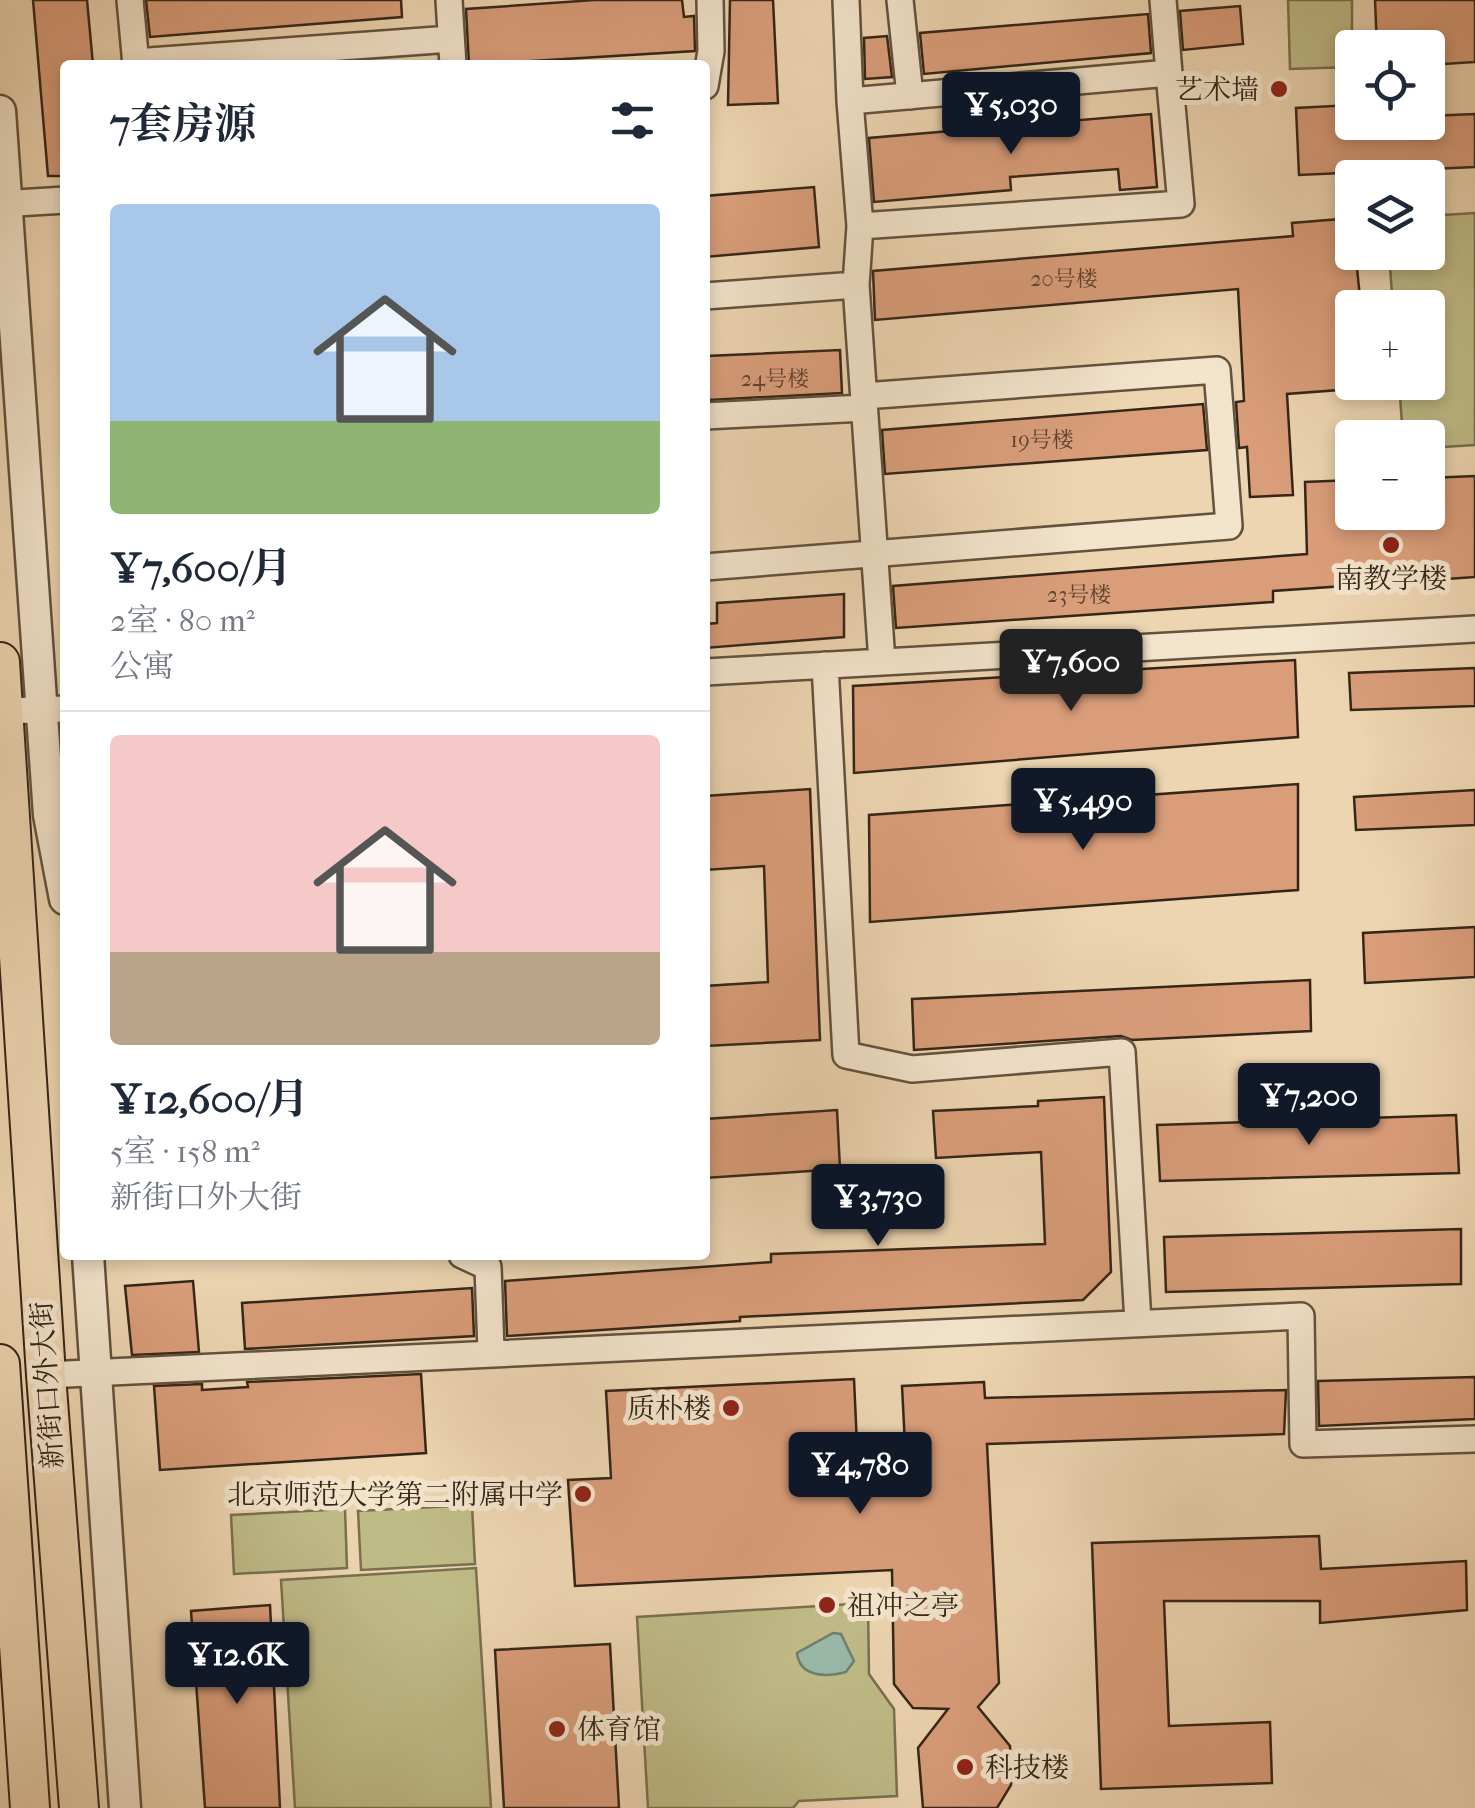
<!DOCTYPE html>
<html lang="zh">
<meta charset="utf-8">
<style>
body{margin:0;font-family:"IM FELL French Canon","Noto Serif SC",serif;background:#f6f6f7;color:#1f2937;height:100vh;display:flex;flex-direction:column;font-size:38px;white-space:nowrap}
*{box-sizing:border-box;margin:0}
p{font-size:32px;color:#747a83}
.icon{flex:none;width:55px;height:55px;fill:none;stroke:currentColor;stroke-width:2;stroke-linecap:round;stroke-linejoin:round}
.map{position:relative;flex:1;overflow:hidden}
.sheet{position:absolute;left:60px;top:60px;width:650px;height:1200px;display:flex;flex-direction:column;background:#fff;border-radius:10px;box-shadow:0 5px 15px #0003}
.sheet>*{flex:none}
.tools{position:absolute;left:1335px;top:30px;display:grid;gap:20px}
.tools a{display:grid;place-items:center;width:110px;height:110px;border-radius:10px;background:#fff;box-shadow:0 5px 15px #0003;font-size:50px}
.price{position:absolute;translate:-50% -85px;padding:0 22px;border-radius:10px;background:#111827;color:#fff;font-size:32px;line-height:65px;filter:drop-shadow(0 2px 5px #0008)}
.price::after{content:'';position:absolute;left:50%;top:60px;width:30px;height:22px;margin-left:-15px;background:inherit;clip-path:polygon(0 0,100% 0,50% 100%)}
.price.on{background:#222;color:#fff}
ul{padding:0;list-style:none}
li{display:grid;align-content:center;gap:20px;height:530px;padding:0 50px}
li+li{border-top:2px solid #e0e1e3}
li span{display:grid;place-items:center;height:310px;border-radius:10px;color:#555}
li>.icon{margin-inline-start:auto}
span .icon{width:180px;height:180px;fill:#fffc;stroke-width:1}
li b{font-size:42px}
h2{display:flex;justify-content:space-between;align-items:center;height:120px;padding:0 50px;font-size:42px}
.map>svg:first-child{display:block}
</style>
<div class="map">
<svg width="1475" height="1808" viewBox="0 0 1475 1808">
<rect width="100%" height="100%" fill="#edd5b1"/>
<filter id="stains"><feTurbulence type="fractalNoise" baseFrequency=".002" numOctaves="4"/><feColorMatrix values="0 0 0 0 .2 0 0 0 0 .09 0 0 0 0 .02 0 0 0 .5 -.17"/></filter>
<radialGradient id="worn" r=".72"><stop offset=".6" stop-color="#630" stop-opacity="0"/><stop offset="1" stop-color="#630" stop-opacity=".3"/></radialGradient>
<path fill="#bfbb87" stroke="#7a704f" stroke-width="2.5" d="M 1288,0 L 1352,0 L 1352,67 L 1290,69 Z
M 1475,213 L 1475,445 L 1428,448 L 1428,438 L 1403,437 L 1399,383 L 1428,382 L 1428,308 L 1393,307 L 1389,253 L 1428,252 L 1428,216 Z
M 472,1505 L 475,1564 L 361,1570 L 358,1511 Z
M 345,1509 L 347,1568 L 234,1574 L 231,1515 Z
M 476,1568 L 491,1808 L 295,1808 L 281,1580 Z
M 868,1603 L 869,1674 L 894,1709 L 897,1796 L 799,1801 L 793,1808 L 648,1808 L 637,1617 Z"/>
<path fill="#99b9a9" stroke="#717e6f" stroke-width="2.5" d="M 833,1633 L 841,1634 L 854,1661 L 846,1672 C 827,1677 800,1678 797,1653 Z"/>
<path fill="#d99d7a" stroke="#352617" stroke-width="2.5" d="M 33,0 L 87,0 L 93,65 L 65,65 L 65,176 L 48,176 Z
M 146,0 L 401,0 L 402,17 L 150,37 Z
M 595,0 L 682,0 L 684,17 L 694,16 L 695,51 L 469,65 L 466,9 Z
M 730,0 L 773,0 L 778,103 L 728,105 Z
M 1375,0 L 1475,0 L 1475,62 L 1428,65 L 1428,48 L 1377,48 Z
M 1240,6 L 1243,44 L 1183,50 L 1180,11 Z
M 1148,14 L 1151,53 L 924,74 L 920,33 Z
M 887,36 L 892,77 L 865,79 L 864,38 Z
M 1352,105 L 1352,122 L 1428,122 L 1428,116 L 1475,114 L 1475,167 L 1299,175 L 1296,108 Z
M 1151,114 L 1157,187 L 1120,190 L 1118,169 L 1010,177 L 1011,190 L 874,202 L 869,138 Z
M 814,187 L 819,247 L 705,257 L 705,196 Z
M 1352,218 L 1361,308 L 1352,308 L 1352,389 L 1287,394 L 1293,495 L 1250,497 L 1247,447 L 1239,448 L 1236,402 L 1244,401 L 1238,289 L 875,320 L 873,271 L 1293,236 L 1292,223 Z
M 840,350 L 842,393 L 709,400 L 707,356 Z
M 1203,404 L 1207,450 L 885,474 L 882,430 Z
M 1475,476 L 1475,577 L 1273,591 L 1273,602 L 896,628 L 893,586 L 1307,554 L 1305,482 L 1352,480 L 1352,512 L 1428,512 L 1428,478 Z
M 844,594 L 844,637 L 705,648 L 705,624 L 717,623 L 717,603 Z
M 1295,660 L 1298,737 L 854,773 L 853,686 Z
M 1475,668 L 1475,706 L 1351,710 L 1349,673 Z
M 1298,784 L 1298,890 L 870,922 L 869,815 Z
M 810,789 L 820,1040 L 705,1046 L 705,986 L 768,982 L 764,866 L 705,870 L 705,796 Z
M 1475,790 L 1475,825 L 1356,830 L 1354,797 Z
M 1475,927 L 1475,977 L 1365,983 L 1363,933 Z
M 1310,980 L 1311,1031 L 1132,1040 L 1121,1036 L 914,1050 L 912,999 Z
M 1104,1097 L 1111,1272 L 1083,1300 L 740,1317 L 740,1321 L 507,1336 L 505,1281 L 771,1262 L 771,1254 L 1045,1244 L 1041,1152 L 936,1158 L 933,1111 L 1038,1106 L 1038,1101 Z
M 837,1110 L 840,1169 L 705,1178 L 705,1119 Z
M 1456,1115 L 1459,1173 L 1160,1181 L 1157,1125 Z
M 1461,1229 L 1461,1284 L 1166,1292 L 1164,1237 Z
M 193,1281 L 199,1352 L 132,1355 L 125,1286 Z
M 472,1288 L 474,1336 L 245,1349 L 242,1303 Z
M 421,1374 L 426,1453 L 160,1470 L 154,1386 L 202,1384 L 202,1390 L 248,1387 L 247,1382 Z
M 1475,1377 L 1475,1419 L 1319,1426 L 1318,1381 Z
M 854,1379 L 858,1467 L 906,1465 L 902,1386 L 984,1382 L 985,1398 L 1286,1390 L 1284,1434 L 987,1444 L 999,1683 L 978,1707 L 1010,1746 L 1011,1785 L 997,1808 L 923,1808 L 918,1748 L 948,1709 L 913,1708 L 894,1684 L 892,1570 L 575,1586 L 568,1480 L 611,1478 L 606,1391 Z
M 1319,1536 L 1321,1569 L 1466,1561 L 1467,1610 L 1320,1623 L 1320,1601 L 1164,1601 L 1169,1726 L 1270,1722 L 1272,1783 L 1101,1789 L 1092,1543 Z
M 270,1605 L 280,1808 L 205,1808 L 191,1611 Z
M 610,1644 L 619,1808 L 504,1808 L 495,1650 Z"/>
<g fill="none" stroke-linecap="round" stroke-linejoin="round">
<g stroke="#63523e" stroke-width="30">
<path id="minor" d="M 130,0 L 136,65
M 449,0 L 453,65
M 846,0 L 850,101
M 900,0 L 910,96
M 1163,0 L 1169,73
M 135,62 L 451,39
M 705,86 L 711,51 L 710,0
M 0,204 L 65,200
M 856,285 L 860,226 L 850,101 L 1169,73 L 1181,204 L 860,226
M 705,296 L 856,285 L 882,662
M 705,416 L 864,408
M 705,567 L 1229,526 L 1217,370 L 864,396
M 825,665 L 846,1055 L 912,1069 L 1122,1052 L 1138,1322
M 705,672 L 1475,629
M 4,711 L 65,709
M 462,1255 L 488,1267 L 491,1351
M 46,1375 L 1301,1316 L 1303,1444 L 1475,1439"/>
</g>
<g stroke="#63523e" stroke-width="35">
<path id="tertiary" d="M 0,111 L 49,815 L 65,899
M 88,1255 L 125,1808"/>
</g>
<g stroke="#352617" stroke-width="42">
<path id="primary" d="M 0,662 L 46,1375 L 79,1808
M 0,1364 L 30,1808"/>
</g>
<use href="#minor" stroke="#f3e4cc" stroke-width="25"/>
<use href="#tertiary" stroke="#f3e4cc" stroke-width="30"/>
<use href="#primary" stroke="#edd5b1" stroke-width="38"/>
</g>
<g fill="#8f2418" stroke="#f3e4cc" stroke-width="4">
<circle cx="1279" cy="89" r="10"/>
<circle cx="1391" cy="545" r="10"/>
<circle cx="731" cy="1408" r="10"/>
<circle cx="583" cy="1494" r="10"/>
<circle cx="827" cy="1605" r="10"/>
<circle cx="557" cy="1729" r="10"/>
<circle cx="965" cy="1767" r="10"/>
</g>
<g text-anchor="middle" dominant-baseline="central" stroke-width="10" stroke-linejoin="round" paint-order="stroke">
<g font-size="22" fill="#5e4430">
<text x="1064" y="279">20号楼</text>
<text x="775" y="379">24号楼</text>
<text x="1042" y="440">19号楼</text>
<text x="1079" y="595">23号楼</text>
</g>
<g font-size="28" fill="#352617" stroke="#f3e4cc" text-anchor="end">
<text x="1259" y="89">艺术墙</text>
<text x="1391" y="578" text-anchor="middle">南教学楼</text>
<text x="711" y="1408">质朴楼</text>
<text x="563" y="1494">北京师范大学第二附属中学</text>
<text x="847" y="1605" text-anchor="start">祖冲之亭</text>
<text x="577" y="1729" text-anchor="start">体育馆</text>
<text x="985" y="1767" text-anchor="start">科技楼</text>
</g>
<g font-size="28" fill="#352617" stroke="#f3e4cc">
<text transform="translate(47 1385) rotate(-94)">新街口外大街</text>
</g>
</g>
<rect width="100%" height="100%" filter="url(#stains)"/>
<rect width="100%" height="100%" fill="url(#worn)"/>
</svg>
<div class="tools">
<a><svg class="icon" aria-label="locate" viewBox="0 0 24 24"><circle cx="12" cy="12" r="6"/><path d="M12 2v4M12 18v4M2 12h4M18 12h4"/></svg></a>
<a><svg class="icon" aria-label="layers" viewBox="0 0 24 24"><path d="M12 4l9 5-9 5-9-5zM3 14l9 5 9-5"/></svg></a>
<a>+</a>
<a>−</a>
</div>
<b class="price" style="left:1011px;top:157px">¥5,030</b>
<b class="price on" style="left:1071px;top:714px">¥7,600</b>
<b class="price" style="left:1083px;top:853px">¥5,490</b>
<b class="price" style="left:1309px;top:1148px">¥7,200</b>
<b class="price" style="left:878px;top:1249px">¥3,730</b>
<b class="price" style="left:860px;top:1517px">¥4,780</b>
<b class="price" style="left:237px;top:1707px">¥12.6K</b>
<section class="sheet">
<h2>7套房源<svg class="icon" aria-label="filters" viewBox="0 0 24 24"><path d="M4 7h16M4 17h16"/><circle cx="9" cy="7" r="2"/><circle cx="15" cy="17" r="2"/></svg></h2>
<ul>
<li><span style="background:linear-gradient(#a9c7e8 70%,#8fb573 0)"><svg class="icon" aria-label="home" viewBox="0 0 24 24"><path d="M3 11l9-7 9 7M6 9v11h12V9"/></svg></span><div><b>¥7,600/月</b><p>2室 · 80 m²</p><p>公寓</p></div></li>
<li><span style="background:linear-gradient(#f6c9c9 70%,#b9a48a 0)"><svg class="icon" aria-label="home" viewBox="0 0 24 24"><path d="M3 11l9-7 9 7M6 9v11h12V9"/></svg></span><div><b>¥12,600/月</b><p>5室 · 158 m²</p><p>新街口外大街</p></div></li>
</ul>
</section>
</div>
